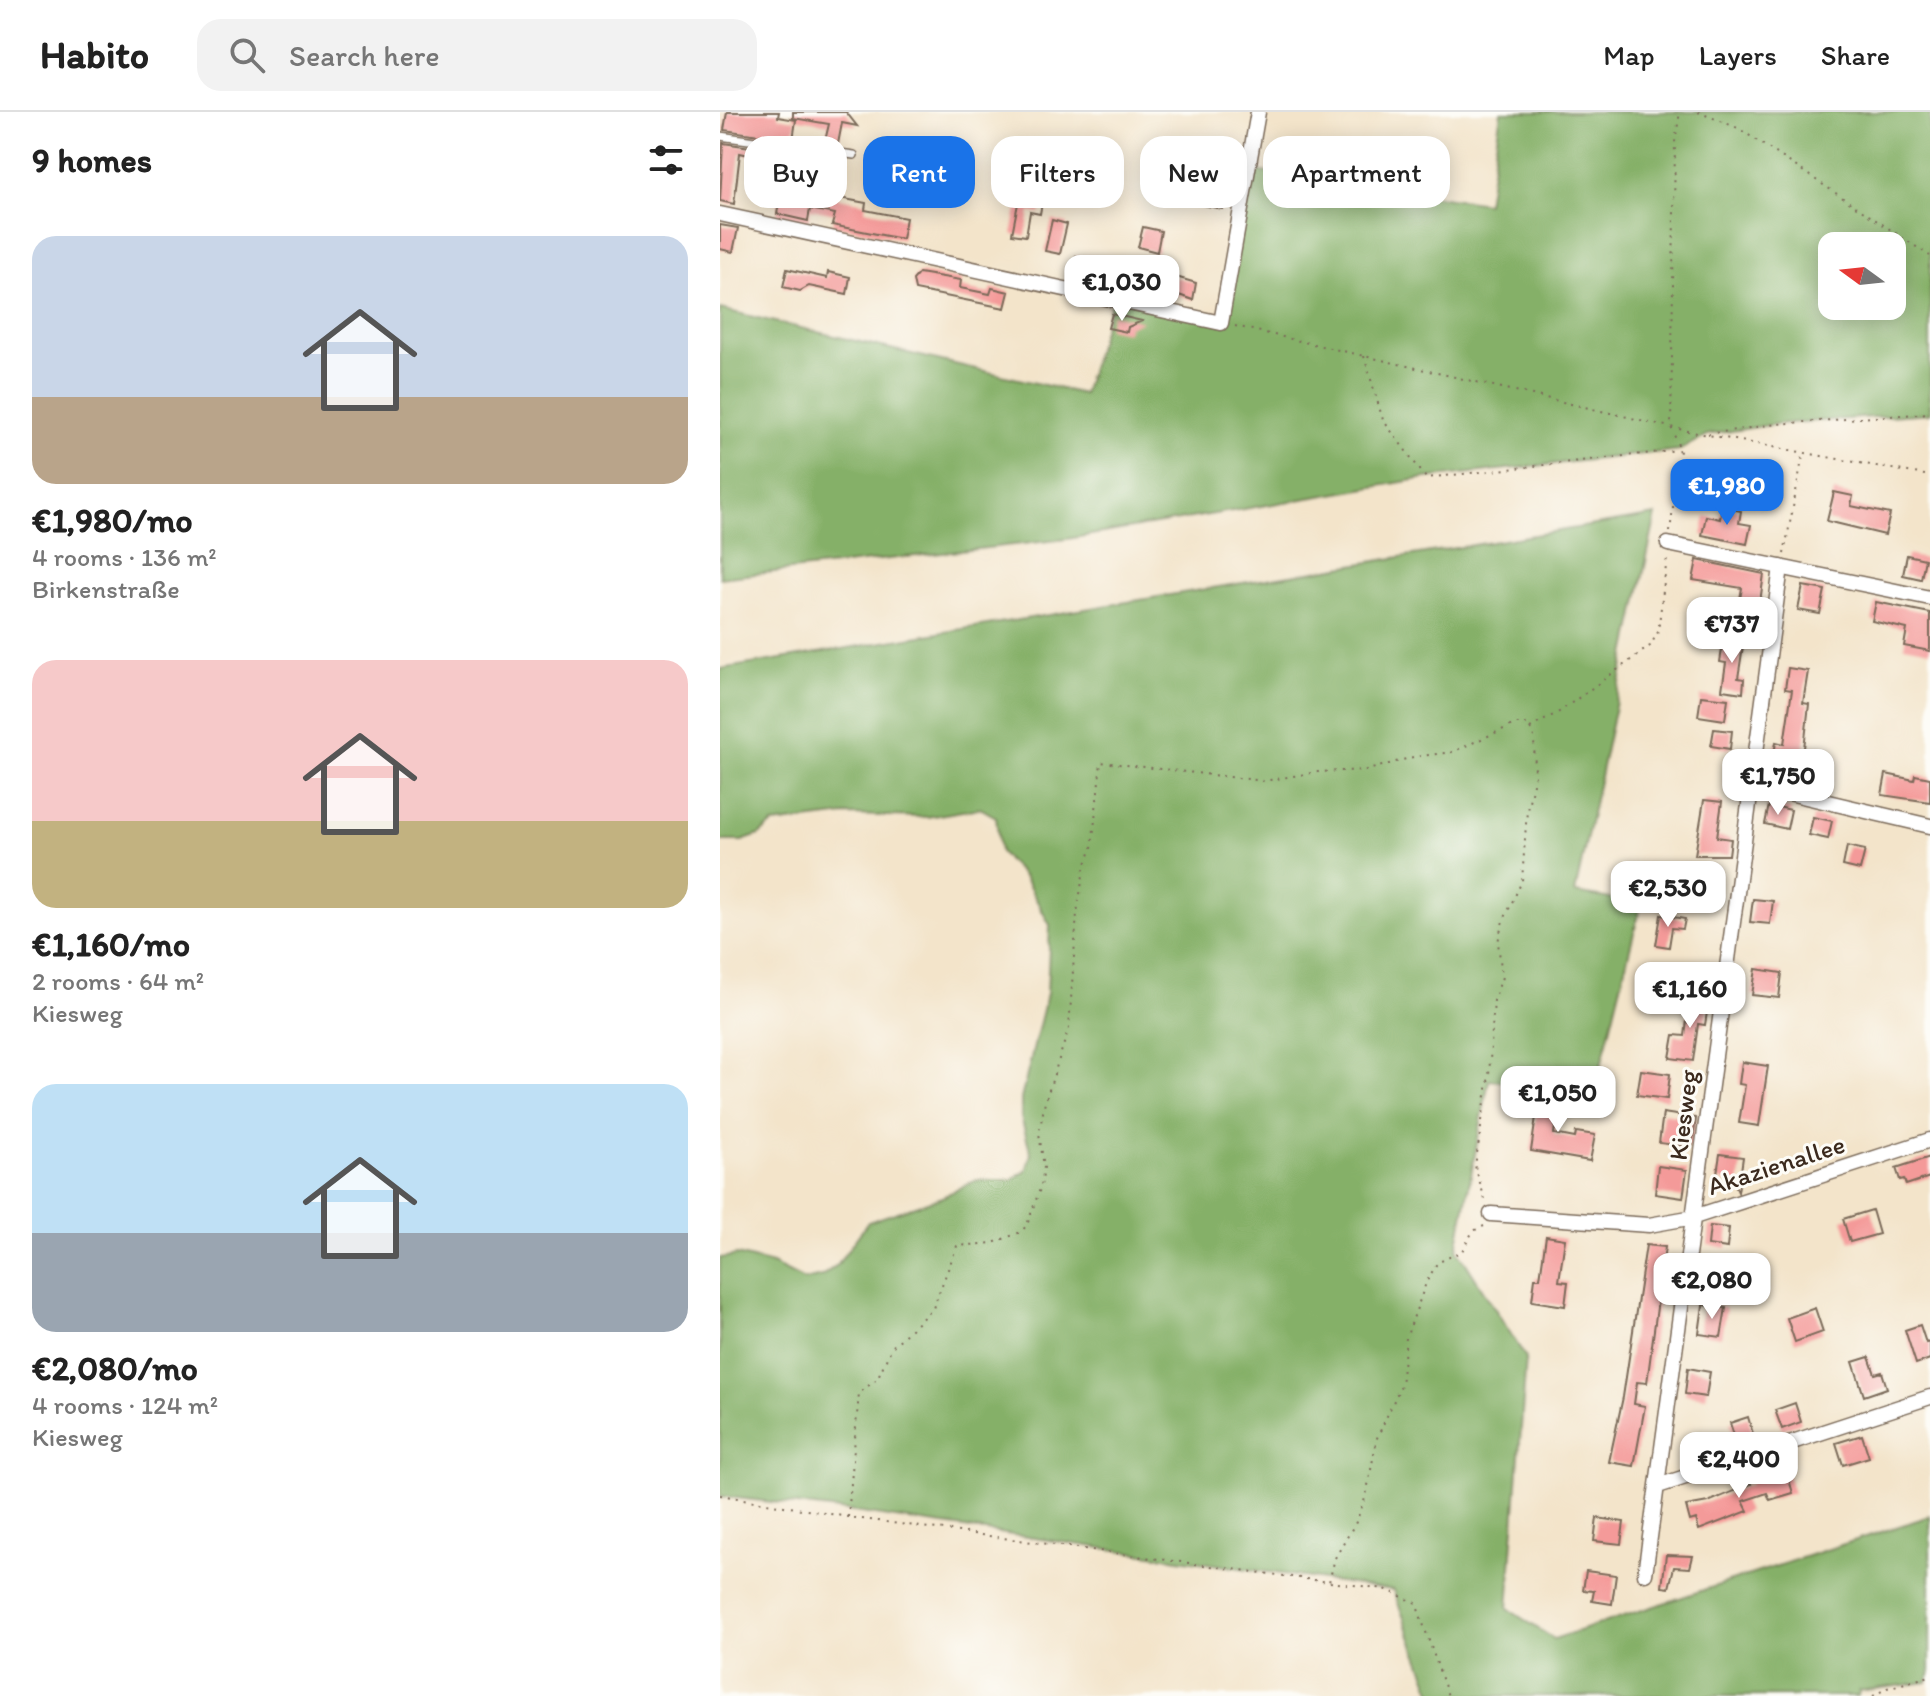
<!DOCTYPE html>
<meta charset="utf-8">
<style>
body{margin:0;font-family:Itim,sans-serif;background:#f2f2f2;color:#222;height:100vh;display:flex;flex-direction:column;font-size:30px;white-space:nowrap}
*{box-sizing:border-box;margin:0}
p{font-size:26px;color:#767676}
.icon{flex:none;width:44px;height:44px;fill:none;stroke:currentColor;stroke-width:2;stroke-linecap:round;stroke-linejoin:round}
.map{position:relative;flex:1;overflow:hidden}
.sheet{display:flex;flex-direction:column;background:#fff;width:720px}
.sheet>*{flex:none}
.banner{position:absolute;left:24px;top:24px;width:760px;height:72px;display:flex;gap:16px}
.needle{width:52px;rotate:285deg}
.fabs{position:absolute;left:1098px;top:120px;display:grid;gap:16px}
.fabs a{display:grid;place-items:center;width:88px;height:88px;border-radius:16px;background:#fff;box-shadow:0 4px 20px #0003;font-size:40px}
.price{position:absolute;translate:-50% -68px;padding:0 18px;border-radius:16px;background:#fff;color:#222;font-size:26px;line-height:52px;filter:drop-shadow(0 2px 4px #0008)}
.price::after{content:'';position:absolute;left:50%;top:48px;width:24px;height:18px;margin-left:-12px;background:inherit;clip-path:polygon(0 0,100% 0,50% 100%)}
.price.selected{background:#1a73e8;color:#fff}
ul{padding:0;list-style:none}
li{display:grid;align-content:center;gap:16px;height:424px;padding:0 32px}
li span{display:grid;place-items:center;height:248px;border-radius:24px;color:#555}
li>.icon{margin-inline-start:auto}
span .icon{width:144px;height:144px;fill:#fffc;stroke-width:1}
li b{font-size:34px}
h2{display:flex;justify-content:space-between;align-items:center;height:96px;padding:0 32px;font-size:34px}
.tag{padding:0 28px;border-radius:24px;background:#fff;box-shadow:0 4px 20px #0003;font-size:28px;line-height:72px}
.tag.selected{background:#1a73e8;color:#fff}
header{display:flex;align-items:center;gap:48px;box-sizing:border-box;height:112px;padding:0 40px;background:#fff;border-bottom:2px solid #e0e0e0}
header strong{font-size:38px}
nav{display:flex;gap:44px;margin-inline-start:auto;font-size:28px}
.search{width:560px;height:72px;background:#f2f2f2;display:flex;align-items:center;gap:20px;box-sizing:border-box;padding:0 28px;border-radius:24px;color:#767676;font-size:30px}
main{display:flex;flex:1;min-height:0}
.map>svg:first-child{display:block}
</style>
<header>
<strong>Habito</strong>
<div class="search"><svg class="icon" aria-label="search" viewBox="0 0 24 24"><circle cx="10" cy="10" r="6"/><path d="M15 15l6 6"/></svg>Search here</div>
<nav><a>Map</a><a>Layers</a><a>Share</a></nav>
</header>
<main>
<section class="sheet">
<h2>9 homes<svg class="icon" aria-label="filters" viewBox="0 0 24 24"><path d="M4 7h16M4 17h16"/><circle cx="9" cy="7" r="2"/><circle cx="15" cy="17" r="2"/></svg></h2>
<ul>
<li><span style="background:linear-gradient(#c9d6e8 65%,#b9a48a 0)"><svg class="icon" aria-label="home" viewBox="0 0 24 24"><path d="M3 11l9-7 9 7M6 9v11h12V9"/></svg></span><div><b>€1,980/mo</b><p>4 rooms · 136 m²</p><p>Birkenstraße</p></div></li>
<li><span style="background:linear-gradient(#f6c9c9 65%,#c2b280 0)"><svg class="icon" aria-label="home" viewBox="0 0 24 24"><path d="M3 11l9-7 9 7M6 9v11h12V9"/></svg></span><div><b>€1,160/mo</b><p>2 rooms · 64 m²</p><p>Kiesweg</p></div></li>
<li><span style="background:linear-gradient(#bfe0f5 60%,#9aa5b1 0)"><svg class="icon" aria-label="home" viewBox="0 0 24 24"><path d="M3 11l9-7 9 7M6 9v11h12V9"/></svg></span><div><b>€2,080/mo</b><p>4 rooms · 124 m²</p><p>Kiesweg</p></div></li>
</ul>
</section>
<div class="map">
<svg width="1210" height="1584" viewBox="0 0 1210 1584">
<rect width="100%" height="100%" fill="#fdfcf7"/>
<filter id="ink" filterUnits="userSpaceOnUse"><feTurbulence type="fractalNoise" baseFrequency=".0125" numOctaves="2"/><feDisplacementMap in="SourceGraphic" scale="16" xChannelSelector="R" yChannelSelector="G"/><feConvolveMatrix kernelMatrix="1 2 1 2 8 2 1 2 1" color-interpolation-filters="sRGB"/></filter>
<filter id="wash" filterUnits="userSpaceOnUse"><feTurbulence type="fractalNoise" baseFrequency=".006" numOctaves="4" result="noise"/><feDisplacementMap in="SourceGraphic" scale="32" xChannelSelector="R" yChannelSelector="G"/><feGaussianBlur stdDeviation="1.8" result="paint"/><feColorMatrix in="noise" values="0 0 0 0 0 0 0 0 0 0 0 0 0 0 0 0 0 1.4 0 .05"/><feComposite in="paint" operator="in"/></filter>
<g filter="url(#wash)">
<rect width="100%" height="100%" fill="#f3e4ca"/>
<path fill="#85b068" stroke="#606d43" stroke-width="2" fill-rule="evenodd" d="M 781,0 L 1210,0 L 1210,301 L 1056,312 L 987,323 L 960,338 L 706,366 L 347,427 L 0,466 L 0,197 L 363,282 L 393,186 L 501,211 L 527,58 L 767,91 ZM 1112,134 L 1172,134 L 1172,194 L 1112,194 Z
M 936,403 L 855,781 L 921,792 L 875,978 L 769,968 L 737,1137 L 806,1246 L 788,1497 L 834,1527 L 1210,1404 L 1210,1559 L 1207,1570 L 1139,1579 L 1138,1584 L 714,1584 L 673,1478 L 127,1399 L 0,1384 L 0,1146 L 17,1143 L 52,1152 L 84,1168 L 102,1164 L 117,1153 L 148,1110 L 222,1085 L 256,1068 L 291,1068 L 306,1059 L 311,1042 L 301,1005 L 301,987 L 327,881 L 330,813 L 304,765 L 280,740 L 276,705 L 260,696 L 207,705 L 125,703 L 53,712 L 39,723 L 22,729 L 0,729 L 0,557 Z"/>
<g id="blocks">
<path fill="#f49a99" d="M 7,0 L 59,0 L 58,5 L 76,8 L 73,28 L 4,18 Z
M 73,0 L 126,0 L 137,14 L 122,11 L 118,32 L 105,29 L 109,12 L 73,6 Z
M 3,31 L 31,35 L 29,43 L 20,41 L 14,92 L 0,89 Z
M 484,55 L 511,60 L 503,97 L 477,92 Z
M 62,75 L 146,91 L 145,98 L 186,106 L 182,127 L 112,113 L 115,102 L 90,97 L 88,109 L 57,102 L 59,91 L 49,89 L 52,76 L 61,79 Z
M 300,81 L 323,85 L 320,102 L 310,100 L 306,124 L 292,122 Z
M 332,108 L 347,112 L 340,142 L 325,139 Z
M 0,113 L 18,116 L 13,140 L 0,137 Z
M 423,115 L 441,119 L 437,140 L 418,135 Z
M 356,144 L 403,156 L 400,172 L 353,163 Z
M 67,157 L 107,166 L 108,160 L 130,165 L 127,182 L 89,174 L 80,179 L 63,175 Z
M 199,161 L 241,168 L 240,176 L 270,182 L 272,176 L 289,180 L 285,196 L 195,178 L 193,168 Z
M 456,165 L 476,171 L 473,188 L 453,181 Z
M 392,202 L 422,209 L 408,215 L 407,220 L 388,216 Z
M 1114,380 L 1133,384 L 1131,394 L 1170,402 L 1165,423 L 1107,409 Z
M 1002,395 L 1021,399 L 1019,411 L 1031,413 L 1027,432 L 982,423 L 986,404 L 1000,407 Z
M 1187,443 L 1205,447 L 1201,467 L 1183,463 Z
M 977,448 L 1044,462 L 1040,490 L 1020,487 L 1022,476 L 973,468 Z
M 1083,474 L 1105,478 L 1100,502 L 1078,498 Z
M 1156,490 L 1210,501 L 1210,539 L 1184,534 L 1187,517 L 1152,509 Z
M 1004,525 L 1024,528 L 1018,566 L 1024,567 L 1023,581 L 1002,578 L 1006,551 L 1000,550 Z
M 1068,556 L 1088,559 L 1083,591 L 1089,592 L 1082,654 L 1053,648 L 1056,630 L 1064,632 L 1072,578 L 1065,577 Z
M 981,584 L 1008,587 L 1005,608 L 978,604 Z
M 994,617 L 1012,619 L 1010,637 L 991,634 Z
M 1166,662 L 1194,668 L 1195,663 L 1210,666 L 1210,690 L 1162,683 Z
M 984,688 L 1002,690 L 997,725 L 1011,727 L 1009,743 L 975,743 Z
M 1049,693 L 1071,698 L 1067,717 L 1045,712 Z
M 1093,705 L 1112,709 L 1108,727 L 1089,723 Z
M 1127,734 L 1145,738 L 1140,758 L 1123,754 Z
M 1033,787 L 1053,789 L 1050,812 L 1030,810 Z
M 941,803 L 965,807 L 963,817 L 952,816 L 949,835 L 936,833 Z
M 1036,857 L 1062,861 L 1059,886 L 1032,883 Z
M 970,884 L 989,887 L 985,913 L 978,912 L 973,949 L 950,946 L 954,923 L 965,924 Z
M 1022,950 L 1048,954 L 1039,1014 L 1019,1011 L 1025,973 L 1019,972 Z
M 921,958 L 950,962 L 947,987 L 917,983 Z
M 819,984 L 839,986 L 834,1022 L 855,1026 L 856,1020 L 875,1023 L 870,1049 L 811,1039 Z
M 943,1001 L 976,1006 L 972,1035 L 939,1031 Z
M 1000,1042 L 1023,1045 L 1018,1080 L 1014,1071 L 996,1068 Z
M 1210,1045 L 1210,1065 L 1186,1073 L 1184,1067 L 1180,1068 L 1176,1056 Z
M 938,1054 L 967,1058 L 963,1086 L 935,1082 Z
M 1152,1098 L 1159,1122 L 1130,1130 L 1123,1107 Z
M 990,1114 L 1009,1116 L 1007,1136 L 988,1133 Z
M 826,1124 L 845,1127 L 839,1169 L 848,1170 L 845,1194 L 812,1189 L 815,1166 L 820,1166 Z
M 926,1133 L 945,1135 L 927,1271 L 917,1270 L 914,1292 L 925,1294 L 914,1354 L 889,1350 L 903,1285 Z
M 983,1193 L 1006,1196 L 1001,1225 L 979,1222 Z
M 1095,1196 L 1103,1220 L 1075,1230 L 1067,1206 Z
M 1200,1213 L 1206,1231 L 1210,1230 L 1210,1247 L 1196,1252 L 1185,1218 Z
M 1149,1245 L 1155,1262 L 1162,1260 L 1167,1276 L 1144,1284 L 1133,1250 Z
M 968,1256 L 990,1260 L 986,1285 L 965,1282 Z
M 1075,1291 L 1081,1310 L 1062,1317 L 1055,1298 Z
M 1028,1305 L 1034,1325 L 1016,1330 L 1010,1311 Z
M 1142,1323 L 1149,1345 L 1123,1353 L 1116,1331 Z
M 1066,1358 L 1073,1381 L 1050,1388 L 1047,1381 L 1023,1389 L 1028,1399 L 979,1418 L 976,1407 L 970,1409 L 966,1394 L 988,1390 L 1031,1372 L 1029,1368 Z
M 877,1406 L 904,1410 L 901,1432 L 874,1429 Z
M 946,1443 L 973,1444 L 970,1456 L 954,1455 L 949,1476 L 942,1475 Z
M 866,1459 L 896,1463 L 892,1492 L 872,1489 L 874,1479 L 863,1478 Z"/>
</g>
</g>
<g filter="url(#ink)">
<use href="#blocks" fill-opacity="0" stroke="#7b6b5a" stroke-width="2"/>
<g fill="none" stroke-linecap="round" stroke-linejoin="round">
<g stroke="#7b6b5a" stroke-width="10">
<path id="service" d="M 0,24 L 134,43"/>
</g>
<g stroke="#7b6b5a" stroke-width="17">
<path id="minor" d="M 0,102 L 501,211 L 538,0
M 948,432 L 1210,486
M 1031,672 L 1210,714
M 771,1102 L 929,1113 L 974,1105 L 1210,1028
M 938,1374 L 1210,1285
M 925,1462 L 1061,455"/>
</g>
<path stroke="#7b6b5a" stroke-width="2" stroke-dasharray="2 6" stroke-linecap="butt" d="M 978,0 L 1018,16 L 1210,144
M 515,214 L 972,320 L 1210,364
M 644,244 L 663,308 L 706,366 L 959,338
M 988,322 L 1056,312 L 1210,301
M 950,420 L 960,338 L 951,315 L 955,30 L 960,0
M 1064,442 L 1083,343
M 810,616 L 839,600 L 930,534 L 938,520 L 947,446
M 0,1383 L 128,1405 L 609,1470 L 615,1446 L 636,1410 L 646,1384 L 657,1326 L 681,1273 L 686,1226 L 706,1171 L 717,1151 L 742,1139 L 753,1119 L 764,1114
M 128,1405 L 139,1281 L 157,1267 L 172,1235 L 213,1196 L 237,1134 L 273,1131 L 301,1120 L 307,1113 L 321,1074 L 324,1055 L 319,1021 L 325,990 L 349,916 L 357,801 L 364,757 L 372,736 L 381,650 L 544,669 L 597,660 L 648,658 L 693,645 L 732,640 L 795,612 L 808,612 L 814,625 L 815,663 L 807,698 L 802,769 L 782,812 L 778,830 L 782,865 L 774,888 L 769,964 L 755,1054 L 766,1091
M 610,1470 L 665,1477 L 696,1491 L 728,1584
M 1153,1584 L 1167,1576 L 1210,1564"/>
<use href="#service" stroke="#fff" stroke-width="7"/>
<use href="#minor" stroke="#fff" stroke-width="14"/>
</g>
</g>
<g text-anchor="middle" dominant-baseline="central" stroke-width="6" stroke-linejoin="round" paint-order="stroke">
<g font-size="26" fill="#3b2a1e" stroke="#fdfcf7">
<text transform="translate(963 1003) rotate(-83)">Kiesweg</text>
<text transform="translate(1056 1053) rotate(-18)">Akazienallee</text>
</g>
</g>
</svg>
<div class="fabs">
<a><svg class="needle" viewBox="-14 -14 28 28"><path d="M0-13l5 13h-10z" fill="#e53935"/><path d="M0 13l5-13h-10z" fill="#767676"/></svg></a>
</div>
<b class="price" style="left:402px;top:211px">€1,030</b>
<b class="price selected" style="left:1007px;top:415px">€1,980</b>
<b class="price" style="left:1012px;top:553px">€737</b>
<b class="price" style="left:1058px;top:705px">€1,750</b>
<b class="price" style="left:948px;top:817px">€2,530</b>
<b class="price" style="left:970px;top:918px">€1,160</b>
<b class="price" style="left:838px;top:1022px">€1,050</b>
<b class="price" style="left:992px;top:1209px">€2,080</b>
<b class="price" style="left:1019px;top:1388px">€2,400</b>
<div class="banner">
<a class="tag">Buy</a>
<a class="tag selected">Rent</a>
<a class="tag">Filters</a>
<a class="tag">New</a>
<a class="tag">Apartment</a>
</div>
</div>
</main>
